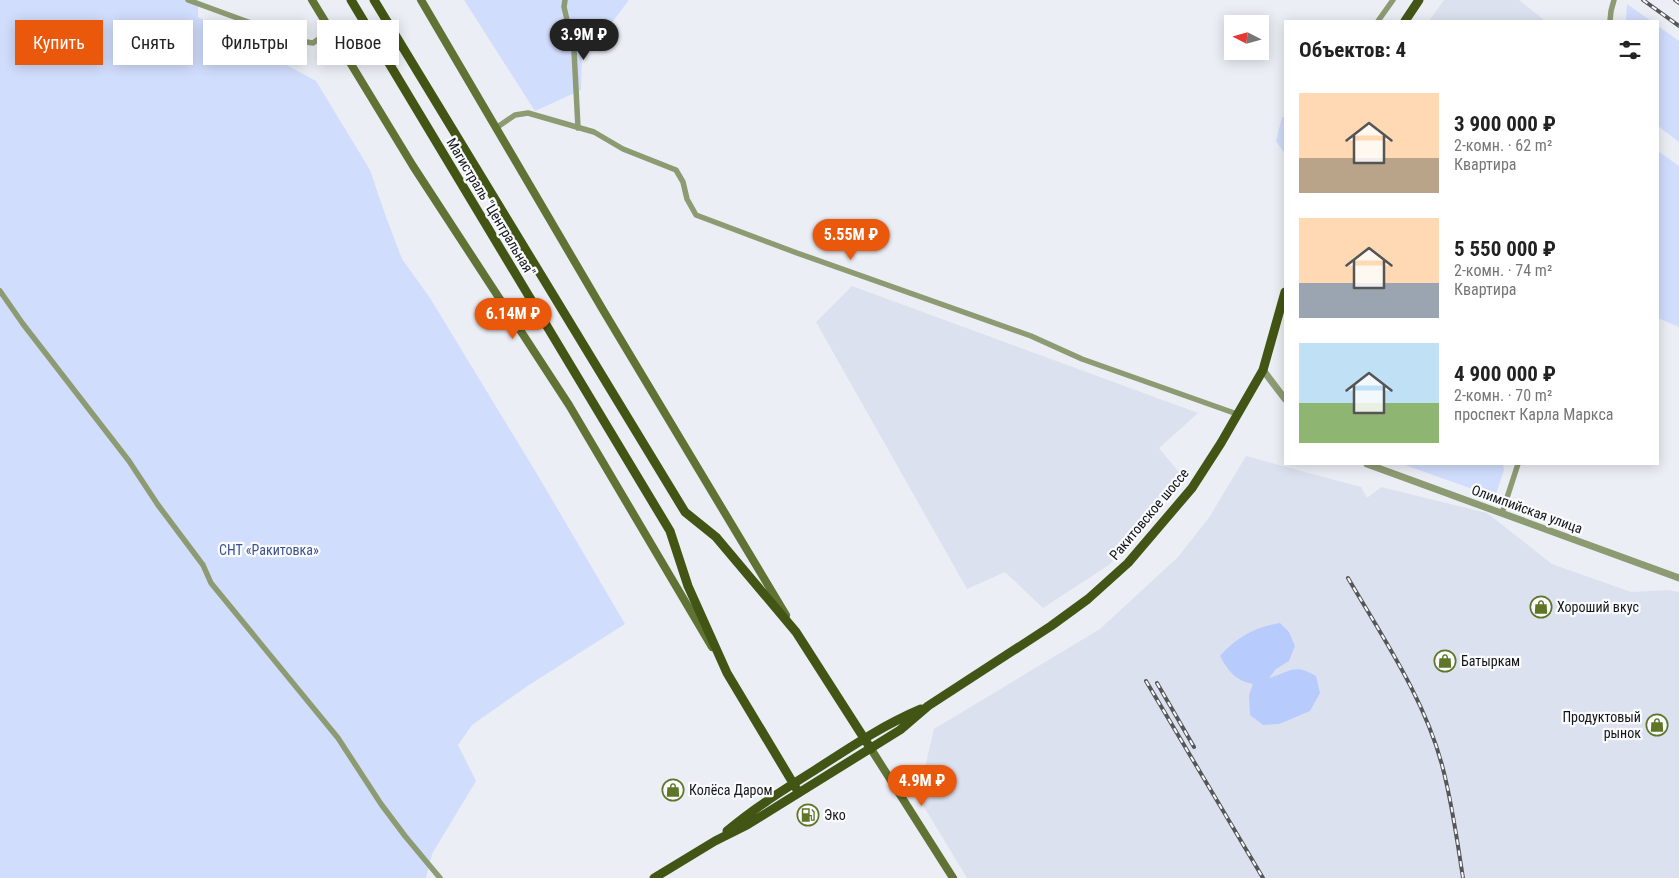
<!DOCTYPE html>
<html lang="ru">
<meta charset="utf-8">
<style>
body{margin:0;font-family:"Roboto Condensed",sans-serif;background:#f6f6f6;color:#222;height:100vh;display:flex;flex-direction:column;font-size:19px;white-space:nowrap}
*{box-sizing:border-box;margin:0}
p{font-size:16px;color:#767676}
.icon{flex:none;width:28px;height:28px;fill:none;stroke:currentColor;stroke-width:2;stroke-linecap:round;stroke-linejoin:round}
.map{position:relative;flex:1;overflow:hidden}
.details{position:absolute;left:1284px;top:20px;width:375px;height:445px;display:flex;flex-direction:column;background:#fff;border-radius:0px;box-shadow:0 2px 12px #0003}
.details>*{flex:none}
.top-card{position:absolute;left:15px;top:20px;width:475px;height:45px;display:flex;gap:10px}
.needle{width:32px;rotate:276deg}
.tools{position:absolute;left:1224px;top:15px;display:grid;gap:10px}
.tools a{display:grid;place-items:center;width:45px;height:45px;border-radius:0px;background:#fff;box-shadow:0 2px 12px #0003;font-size:25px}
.price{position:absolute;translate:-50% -42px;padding:0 11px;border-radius:18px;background:#ea580c;color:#fff;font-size:16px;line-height:32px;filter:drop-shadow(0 1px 2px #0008)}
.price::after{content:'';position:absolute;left:50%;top:30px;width:15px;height:11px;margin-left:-8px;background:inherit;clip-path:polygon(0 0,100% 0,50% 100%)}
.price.on{background:#222;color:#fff}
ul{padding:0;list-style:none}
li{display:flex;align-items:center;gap:15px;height:125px;padding:0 15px}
li span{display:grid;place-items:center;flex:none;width:140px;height:100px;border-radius:0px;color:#555}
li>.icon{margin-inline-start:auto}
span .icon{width:60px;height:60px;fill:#fffc;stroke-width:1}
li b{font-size:21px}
h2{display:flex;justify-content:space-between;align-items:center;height:60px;padding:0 15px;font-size:21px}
.chip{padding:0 18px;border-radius:0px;background:#fff;box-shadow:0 2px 12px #0003;font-size:18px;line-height:45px}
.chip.on{background:#ea580c;color:#fff}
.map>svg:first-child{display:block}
</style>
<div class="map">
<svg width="1679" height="878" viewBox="0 0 1679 878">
<rect width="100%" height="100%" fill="#ebeef5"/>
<path fill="#dce1ef" d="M 1444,0 L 1519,0 L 1545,21 L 1429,21 Z
M 852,286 L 1198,413 L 1159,448 L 1182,476 L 1109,565 L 1043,608 L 1005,572 L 967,589 L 816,322 Z
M 1246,456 L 1361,487 L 1367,498 L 1381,487 L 1487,513 L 1552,564 L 1631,592 L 1668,590 L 1679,592 L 1679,878 L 967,878 L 918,797 L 934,729 L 1100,629 L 1178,557 L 1210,516 Z"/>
<path fill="#d1ddfc" d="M 0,0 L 198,0 L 198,17 L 316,81 L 370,170 L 386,217 L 402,259 L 430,298 L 540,479 L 625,624 L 529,685 L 472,725 L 458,745 L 476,781 L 432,854 L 426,878 L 0,878 Z
M 464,0 L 629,0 L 598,41 L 582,53 L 581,90 L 535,111 Z
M 1627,4 L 1651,21 L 1626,21 Z
M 1658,26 L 1679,41 L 1679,142 L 1658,126 Z
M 1282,117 L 1285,117 L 1285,154 L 1276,141 Z
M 1658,151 L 1679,166 L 1679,327 L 1658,318 Z
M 1402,464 L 1503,464 L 1504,470 L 1495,497 Z"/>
<path fill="#b7cbfd" d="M 1280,623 L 1289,632 L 1295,646 L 1289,661 L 1276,669 L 1269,678 C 1291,672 1293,663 1316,676 L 1320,693 L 1310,711 L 1279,724 L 1263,725 L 1250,715 L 1249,695 L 1253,684 C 1236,681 1228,671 1220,656 C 1237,637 1256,627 1280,623 Z"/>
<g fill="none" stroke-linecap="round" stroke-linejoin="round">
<path stroke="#8d9b73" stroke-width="5.5" d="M 188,0 L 300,41 L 313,43 L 330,31
M 565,0 L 564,7 L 574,50 L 578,128
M 1378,21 L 1393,0
M 1610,21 L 1611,11 L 1614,0
M 496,128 L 515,115 L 528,113 L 594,132 L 623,149 L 676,170 L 683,182 L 687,199 L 696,215 L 797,253 L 1031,336 L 1082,359 L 1237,414
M 0,291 L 23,324 L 129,461 L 158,505 L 203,565 L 211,583 L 338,738 L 381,804 L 405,836 L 440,878
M 1502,513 L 1518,464"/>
<path stroke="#8d9b73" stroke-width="7" d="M 1263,370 L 1285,399
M 1367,464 L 1679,578"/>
<path stroke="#607335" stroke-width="8" d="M 312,0 L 413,166 L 569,405 L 712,647
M 421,0 L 603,310 L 786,615
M 871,749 L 953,878"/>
<path stroke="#435514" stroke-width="9" d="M 351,0 L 670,531 L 688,586 L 727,673 L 799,793
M 374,0 L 685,512 L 716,537 L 796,632 L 871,749
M 1405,21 L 1419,0
M 727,831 C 754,808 785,789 815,770 C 849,748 883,725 921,709
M 654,878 L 715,841 L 747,825 L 900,730 L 928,706 L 1051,626 L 1088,599 L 1128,563 L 1192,488 L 1221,443 L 1263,370 L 1285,292"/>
<g stroke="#545659" stroke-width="4">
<path id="rail" d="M 1643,0 L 1679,26
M 1675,0 L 1679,3
M 1348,578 C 1383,638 1424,698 1442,765 C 1452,802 1457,840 1463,878
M 1146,681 L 1263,878
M 1157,683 L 1194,747"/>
</g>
<use href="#rail" stroke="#fafbfe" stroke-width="2" stroke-dasharray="5.5" stroke-linecap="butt"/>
</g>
<defs>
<g id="shop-ring" transform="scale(1.125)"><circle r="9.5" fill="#fafbfe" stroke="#607627" stroke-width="1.5"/><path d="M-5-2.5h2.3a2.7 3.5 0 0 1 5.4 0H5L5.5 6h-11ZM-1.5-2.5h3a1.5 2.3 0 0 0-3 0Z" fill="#607627"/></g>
<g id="fuel-ring" transform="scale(1.125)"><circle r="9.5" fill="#fafbfe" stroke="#607627" stroke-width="1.5"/><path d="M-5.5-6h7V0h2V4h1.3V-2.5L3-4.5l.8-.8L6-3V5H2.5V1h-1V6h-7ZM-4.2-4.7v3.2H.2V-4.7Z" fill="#607627"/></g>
</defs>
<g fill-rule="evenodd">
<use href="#shop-ring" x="1541" y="607"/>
<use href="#shop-ring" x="1445" y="661"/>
<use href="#shop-ring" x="1657" y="725"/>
<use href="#shop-ring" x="673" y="790"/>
<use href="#fuel-ring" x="808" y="815"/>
</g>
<g text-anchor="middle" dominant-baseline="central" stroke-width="4.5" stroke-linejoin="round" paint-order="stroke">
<g font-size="14" fill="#141517" stroke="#fafbfe">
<text transform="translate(491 207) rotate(59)">Магистраль "Центральная"</text>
<text transform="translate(1527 509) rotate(20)">Олимпийская улица</text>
<text transform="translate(1149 514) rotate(-50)">Ракитовское шоссе</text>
</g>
<g font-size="14" fill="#3c518e" stroke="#fafbfe">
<text x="269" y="550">СНТ «Ракитовка»</text>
</g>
<g font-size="14" fill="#141517" stroke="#fafbfe" text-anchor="start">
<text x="1557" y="607">Хороший вкус</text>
<text x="1461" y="661">Батыркам</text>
<text x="1641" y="717" text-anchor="end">Продуктовый<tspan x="1641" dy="16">рынок</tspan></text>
<text x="689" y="790">Колёса Даром</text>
<text x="824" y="815">Эко</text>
</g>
</g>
</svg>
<div class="tools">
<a><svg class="needle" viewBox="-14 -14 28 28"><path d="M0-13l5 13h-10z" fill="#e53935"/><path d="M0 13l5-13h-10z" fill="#767676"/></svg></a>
</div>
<b class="price on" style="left:584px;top:61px">3.9M ₽</b>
<b class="price" style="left:851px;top:261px">5.55M ₽</b>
<b class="price" style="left:513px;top:340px">6.14M ₽</b>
<b class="price" style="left:922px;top:807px">4.9M ₽</b>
<div class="top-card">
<a class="chip on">Купить</a>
<a class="chip">Снять</a>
<a class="chip">Фильтры</a>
<a class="chip">Новое</a>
</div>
<section class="details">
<h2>Объектов: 4<svg class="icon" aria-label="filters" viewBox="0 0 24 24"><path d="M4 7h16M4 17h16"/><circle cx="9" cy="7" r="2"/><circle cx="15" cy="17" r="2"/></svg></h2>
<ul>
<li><span style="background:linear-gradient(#ffd9b3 65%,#b9a48a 0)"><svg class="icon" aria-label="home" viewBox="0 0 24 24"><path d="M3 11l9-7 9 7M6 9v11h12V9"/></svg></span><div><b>3 900 000 ₽</b><p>2-комн. · 62 m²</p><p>Квартира</p></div></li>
<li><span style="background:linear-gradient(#ffd9b3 65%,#9aa5b1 0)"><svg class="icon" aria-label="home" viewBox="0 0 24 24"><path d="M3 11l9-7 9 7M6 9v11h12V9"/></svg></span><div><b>5 550 000 ₽</b><p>2-комн. · 74 m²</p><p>Квартира</p></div></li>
<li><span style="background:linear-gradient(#bfe0f5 60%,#8fb573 0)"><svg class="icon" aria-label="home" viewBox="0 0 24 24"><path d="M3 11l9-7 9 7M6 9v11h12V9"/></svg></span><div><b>4 900 000 ₽</b><p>2-комн. · 70 m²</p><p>проспект Карла Маркса</p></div></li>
</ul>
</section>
</div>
